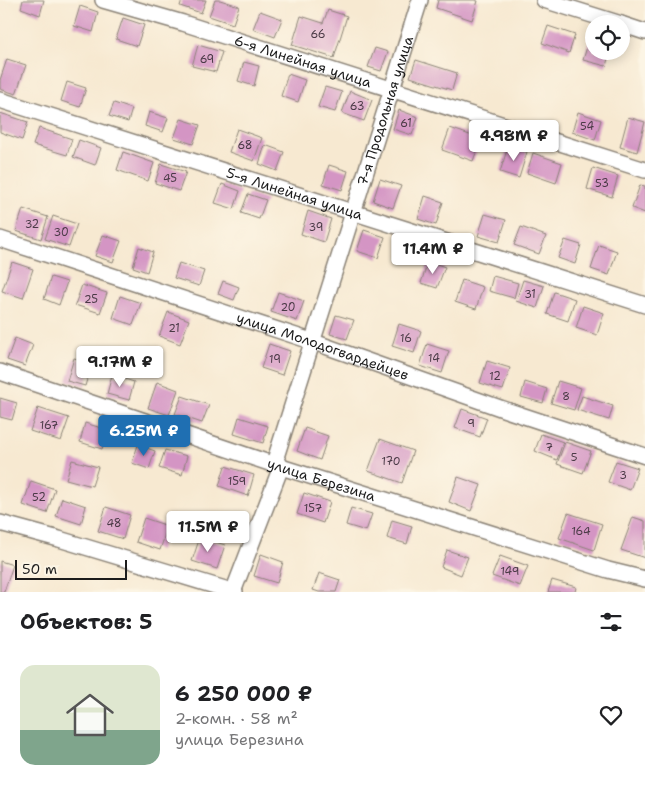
<!DOCTYPE html>
<html lang="ru">
<meta charset="utf-8">
<style>
body{margin:0;font-family:"Shantell Sans",sans-serif;background:#f6f6f6;color:#202124;height:100vh;display:flex;flex-direction:column;font-size:19px;white-space:nowrap}
*{box-sizing:border-box;margin:0}
p{font-size:16px;color:#757577}
.icon{flex:none;width:28px;height:28px;fill:none;stroke:currentColor;stroke-width:2;stroke-linecap:round;stroke-linejoin:round}
.map{position:relative;height:592px;overflow:hidden}
.side{display:flex;flex-direction:column;background:#fff;flex:1}
.side>*{flex:none}
.tools{position:absolute;left:585px;top:15px;display:grid;gap:10px}
.tools a{display:grid;place-items:center;width:45px;height:45px;border-radius:50%;background:#fff;box-shadow:0 2px 12px #0003;font-size:25px}
.scale{position:absolute;left:15px;bottom:12px;width:112px;box-sizing:border-box;padding-left:5px;border:2px solid #1c1c1c;border-top:0;font-size:14px;line-height:18px;white-space:nowrap;color:#1c1c1c;-webkit-text-stroke:4px #fcf5e5;paint-order:stroke}
.price{position:absolute;translate:-50% -42px;padding:0 11px;border-radius:5px;background:#fff;color:#222;font-size:16px;line-height:32px;filter:drop-shadow(0 1px 2px #0008)}
.price::after{content:'';position:absolute;left:50%;top:30px;width:15px;height:11px;margin-left:-8px;background:inherit;clip-path:polygon(0 0,100% 0,50% 100%)}
.price.selected{background:#1f6fb2;color:#fff}
ul{padding:0;list-style:none}
li{display:flex;align-items:center;gap:15px;height:125px;padding:0 20px}
li span{display:grid;place-items:center;flex:none;width:140px;height:100px;border-radius:15px;color:#555}
li>.icon{margin-inline-start:auto}
span .icon{width:60px;height:60px;fill:#fffc;stroke-width:1}
li b{font-size:21px}
h2{display:flex;justify-content:space-between;align-items:center;height:60px;padding:0 20px;font-size:21px}
.map>svg:first-child{display:block}
</style>
<div class="map">
<svg width="645" height="592" viewBox="0 0 645 592">
<rect width="100%" height="100%" fill="#fcf5e5"/>
<filter id="ink" filterUnits="userSpaceOnUse"><feTurbulence type="fractalNoise" baseFrequency=".02" numOctaves="2"/><feDisplacementMap in="SourceGraphic" scale="10" xChannelSelector="R" yChannelSelector="G"/><feConvolveMatrix kernelMatrix="1 2 1 2 8 2 1 2 1" color-interpolation-filters="sRGB"/></filter>
<filter id="wash" filterUnits="userSpaceOnUse"><feTurbulence type="fractalNoise" baseFrequency=".0096" numOctaves="4" result="noise"/><feDisplacementMap in="SourceGraphic" scale="20" xChannelSelector="R" yChannelSelector="G"/><feGaussianBlur stdDeviation="1.12" result="paint"/><feColorMatrix in="noise" values="0 0 0 0 0 0 0 0 0 0 0 0 0 0 0 0 0 1.4 0 .05"/><feComposite in="paint" operator="in"/></filter>
<g filter="url(#wash)">
<rect width="100%" height="100%" fill="#f7e9d1"/>
<g id="blocks">
<path fill="#d495c4" d="M 23,0 L 44,0 L 40,15 L 21,8 Z
M 182,0 L 206,0 L 201,13 L 180,6 Z
M 215,0 L 220,0 L 239,6 L 233,24 L 209,16 Z
M 438,0 L 474,0 L 478,1 L 472,20 L 436,8 Z
M 80,6 L 98,12 L 93,32 L 74,26 Z
M 328,10 L 347,16 L 334,58 L 292,45 L 301,16 L 323,23 Z
M 260,11 L 282,19 L 275,37 L 253,29 Z
M 123,18 L 144,25 L 137,46 L 116,39 Z
M 548,26 L 575,35 L 569,53 L 542,43 Z
M 590,37 L 594,38 L 594,51 L 610,51 L 606,66 L 583,60 Z
M 198,45 L 222,52 L 216,72 L 192,66 Z
M 375,48 L 388,52 L 381,71 L 368,67 Z
M 7,59 L 26,65 L 16,94 L 0,89 L 0,80 Z
M 416,60 L 457,73 L 452,90 L 410,77 Z
M 244,62 L 259,66 L 254,86 L 238,81 Z
M 288,74 L 305,80 L 298,102 L 281,96 Z
M 67,82 L 86,88 L 80,107 L 61,101 Z
M 325,87 L 342,92 L 335,112 L 318,107 Z
M 350,91 L 372,100 L 364,121 L 342,113 Z
M 114,103 L 132,109 L 128,122 L 109,116 Z
M 399,110 L 418,117 L 412,135 L 393,129 Z
M 149,112 L 168,118 L 163,132 L 145,126 Z
M 578,112 L 601,120 L 595,140 L 572,132 Z
M 0,113 L 28,122 L 22,140 L 0,132 Z
M 628,117 L 645,122 L 637,152 L 620,147 Z
M 181,119 L 200,125 L 193,144 L 174,138 Z
M 39,128 L 72,139 L 67,155 L 33,145 Z
M 450,128 L 481,139 L 473,161 L 442,150 Z
M 237,129 L 262,138 L 254,161 L 229,152 Z
M 79,140 L 101,148 L 95,165 L 73,157 Z
M 265,145 L 284,152 L 277,171 L 259,164 Z
M 508,147 L 527,152 L 519,178 L 500,172 Z
M 123,152 L 154,163 L 148,181 L 117,170 Z
M 533,153 L 562,163 L 556,183 L 527,173 Z
M 161,164 L 186,172 L 179,191 L 155,183 Z
M 329,165 L 348,171 L 342,190 L 323,184 Z
M 593,168 L 618,176 L 612,197 L 587,189 Z
M 380,179 L 401,186 L 393,208 L 373,201 Z
M 222,184 L 240,191 L 234,209 L 215,203 Z
M 640,185 L 645,186 L 645,213 L 632,208 Z
M 248,194 L 266,200 L 259,219 L 241,213 Z
M 425,196 L 443,202 L 436,225 L 418,219 Z
M 23,209 L 48,217 L 41,239 L 16,231 Z
M 308,211 L 331,219 L 324,242 L 301,234 Z
M 485,214 L 506,220 L 499,242 L 478,236 Z
M 53,216 L 77,224 L 69,247 L 45,239 Z
M 521,227 L 546,236 L 539,254 L 514,245 Z
M 364,230 L 385,237 L 378,258 L 357,251 Z
M 103,235 L 121,241 L 113,262 L 95,256 Z
M 565,240 L 581,245 L 575,264 L 558,258 Z
M 599,245 L 617,251 L 609,275 L 591,269 Z
M 139,247 L 153,252 L 147,272 L 133,267 Z
M 428,261 L 445,267 L 437,288 L 421,283 Z
M 12,262 L 33,269 L 23,298 L 2,291 Z
M 179,263 L 204,271 L 199,286 L 174,278 Z
M 493,276 L 518,283 L 514,298 L 489,291 Z
M 51,277 L 67,282 L 59,305 L 44,299 Z
M 462,280 L 483,287 L 476,309 L 455,302 Z
M 523,280 L 544,286 L 537,308 L 516,301 Z
M 223,281 L 239,287 L 234,300 L 218,294 Z
M 82,285 L 107,293 L 100,313 L 75,305 Z
M 278,292 L 304,301 L 297,321 L 271,312 Z
M 554,292 L 575,299 L 568,321 L 547,314 Z
M 120,296 L 141,303 L 133,325 L 113,318 Z
M 583,306 L 604,313 L 597,335 L 576,328 Z
M 168,312 L 189,320 L 180,344 L 159,336 Z
M 336,315 L 354,320 L 347,339 L 330,334 Z
M 399,324 L 421,331 L 414,353 L 392,346 Z
M 15,338 L 33,345 L 25,366 L 7,360 Z
M 269,344 L 290,351 L 282,375 L 261,368 Z
M 427,344 L 449,351 L 442,373 L 420,366 Z
M 74,358 L 92,363 L 85,386 L 67,381 Z
M 487,361 L 510,368 L 503,390 L 480,383 Z
M 112,375 L 134,382 L 129,400 L 107,394 Z
M 558,381 L 581,388 L 574,410 L 551,403 Z
M 157,382 L 178,390 L 169,415 L 148,408 Z
M 525,382 L 547,389 L 543,403 L 521,397 Z
M 182,396 L 209,405 L 202,423 L 175,414 Z
M 582,396 L 613,406 L 609,420 L 577,410 Z
M 0,398 L 17,403 L 12,420 L 0,417 Z
M 38,408 L 69,418 L 61,441 L 30,431 Z
M 462,409 L 487,418 L 480,437 L 455,428 Z
M 239,417 L 268,426 L 263,443 L 234,434 Z
M 85,423 L 108,430 L 102,449 L 80,442 Z
M 305,428 L 328,436 L 320,460 L 297,451 Z
M 541,434 L 563,442 L 557,460 L 535,451 Z
M 380,439 L 413,451 L 402,483 L 368,471 Z
M 565,442 L 591,451 L 583,473 L 557,464 Z
M 138,445 L 155,451 L 149,469 L 132,463 Z
M 165,450 L 187,456 L 182,475 L 159,468 Z
M 72,460 L 98,467 L 92,486 L 66,479 Z
M 616,461 L 638,468 L 630,490 L 608,482 Z
M 225,466 L 254,475 L 248,496 L 219,486 Z
M 458,477 L 481,485 L 471,511 L 449,502 Z
M 31,481 L 55,489 L 47,513 L 23,505 Z
M 304,493 L 330,502 L 323,523 L 297,514 Z
M 62,498 L 86,506 L 81,524 L 56,516 Z
M 106,507 L 130,515 L 123,539 L 98,531 Z
M 351,508 L 372,514 L 366,531 L 346,525 Z
M 568,513 L 602,524 L 594,550 L 559,538 Z
M 633,517 L 645,521 L 645,558 L 621,550 Z
M 144,518 L 168,526 L 160,550 L 136,542 Z
M 392,520 L 412,526 L 407,544 L 387,538 Z
M 200,537 L 225,545 L 217,569 L 192,561 Z
M 447,550 L 468,557 L 461,575 L 441,567 Z
M 261,554 L 283,562 L 277,583 L 254,576 Z
M 500,556 L 528,566 L 520,586 L 492,576 Z
M 0,561 L 13,565 L 4,592 L 0,592 Z
M 319,573 L 340,580 L 336,592 L 319,592 L 313,590 Z
M 552,580 L 576,587 L 575,592 L 548,592 Z"/>
</g>
</g>
<g filter="url(#ink)">
<use href="#blocks" fill-opacity="0" stroke="#8a8276" stroke-width="1"/>
<g fill="none" stroke-linecap="round" stroke-linejoin="round">
<g stroke="#8a8276" stroke-width="18">
<g id="minor">
<path id="s1" d="M 103,0 L 183,23 L 645,170"/>
<path d="M 544,0 L 621,24"/>
<path d="M 621,24 L 645,32"/>
<path id="s2" d="M 0,100 L 645,305"/>
<path id="s3" d="M 0,239 L 311,341 L 503,409 L 645,456"/>
<path id="s4" d="M 0,372 L 281,467 L 608,570 L 645,579"/>
<path d="M 0,523 L 59,539 L 235,592"/>
<path id="s5" d="M 233,592 L 281,467 L 276,457 L 420,0"/>
</g>
</g>
<use href="#minor" stroke="#fff" stroke-width="15"/>
</g>
</g>
<g text-anchor="middle" dominant-baseline="central" stroke-width="4" stroke-linejoin="round" paint-order="stroke">
<g font-size="11" fill="#4a3a46">
<text x="318" y="34">66</text>
<text x="207" y="59">69</text>
<text x="357" y="106">63</text>
<text x="406" y="123">61</text>
<text x="587" y="126">54</text>
<text x="245" y="145">68</text>
<text x="170" y="178">45</text>
<text x="602" y="183">53</text>
<text x="32" y="224">32</text>
<text x="316" y="227">39</text>
<text x="61" y="232">30</text>
<text x="530" y="294">31</text>
<text x="91" y="299">25</text>
<text x="288" y="307">20</text>
<text x="174" y="328">21</text>
<text x="406" y="338">16</text>
<text x="434" y="358">14</text>
<text x="275" y="359">19</text>
<text x="495" y="376">12</text>
<text x="566" y="396">8</text>
<text x="471" y="423">9</text>
<text x="49" y="425">167</text>
<text x="549" y="447">7</text>
<text x="574" y="457">5</text>
<text x="391" y="461">170</text>
<text x="623" y="475">3</text>
<text x="237" y="481">159</text>
<text x="39" y="497">52</text>
<text x="313" y="508">157</text>
<text x="114" y="523">48</text>
<text x="581" y="531">164</text>
<text x="510" y="571">149</text>
</g>
<g font-size="14" fill="#1c1c1c" stroke="#fcf5e5">
<text stroke="none"><textPath href="#s1" startOffset="209">6-я Линейная улица</textPath></text>
<text stroke="none"><textPath href="#s5" startOffset="508">7-я Продольная улица</textPath></text>
<text stroke="none"><textPath href="#s2" startOffset="309">5-я Линейная улица</textPath></text>
<text stroke="none"><textPath href="#s3" startOffset="340">улица Молодогвардейцев</textPath></text>
<text stroke="none"><textPath href="#s4" startOffset="339">улица Березина</textPath></text>
</g>
</g>
</svg>
<div class="tools">
<a><svg class="icon" aria-label="locate" viewBox="0 0 24 24"><circle cx="12" cy="12" r="6"/><path d="M12 2v4M12 18v4M2 12h4M18 12h4"/></svg></a>
</div>
<div class="scale">50 m</div>
<b class="price" style="left:514px;top:162px">4.98M ₽</b>
<b class="price" style="left:433px;top:275px">11.4M ₽</b>
<b class="price" style="left:120px;top:388px">9.17M ₽</b>
<b class="price selected" style="left:144px;top:457px">6.25M ₽</b>
<b class="price" style="left:208px;top:553px">11.5M ₽</b>
</div>
<section class="side">
<h2>Объектов: 5<svg class="icon" aria-label="filters" viewBox="0 0 24 24"><path d="M4 7h16M4 17h16"/><circle cx="9" cy="7" r="2"/><circle cx="15" cy="17" r="2"/></svg></h2>
<ul>
<li><span style="background:linear-gradient(#dfe7d0 65%,#7fa58c 0)"><svg class="icon" aria-label="home" viewBox="0 0 24 24"><path d="M3 11l9-7 9 7M6 9v11h12V9"/></svg></span><div><b>6 250 000 ₽</b><p>2-комн. · 58 m²</p><p>улица Березина</p></div><svg class="icon" aria-label="heart" viewBox="0 0 24 24"><path d="M12 20l-8-8c-3-5 5-10 8-4 3-6 11-1 8 4z"/></svg></li>
</ul>
</section>
